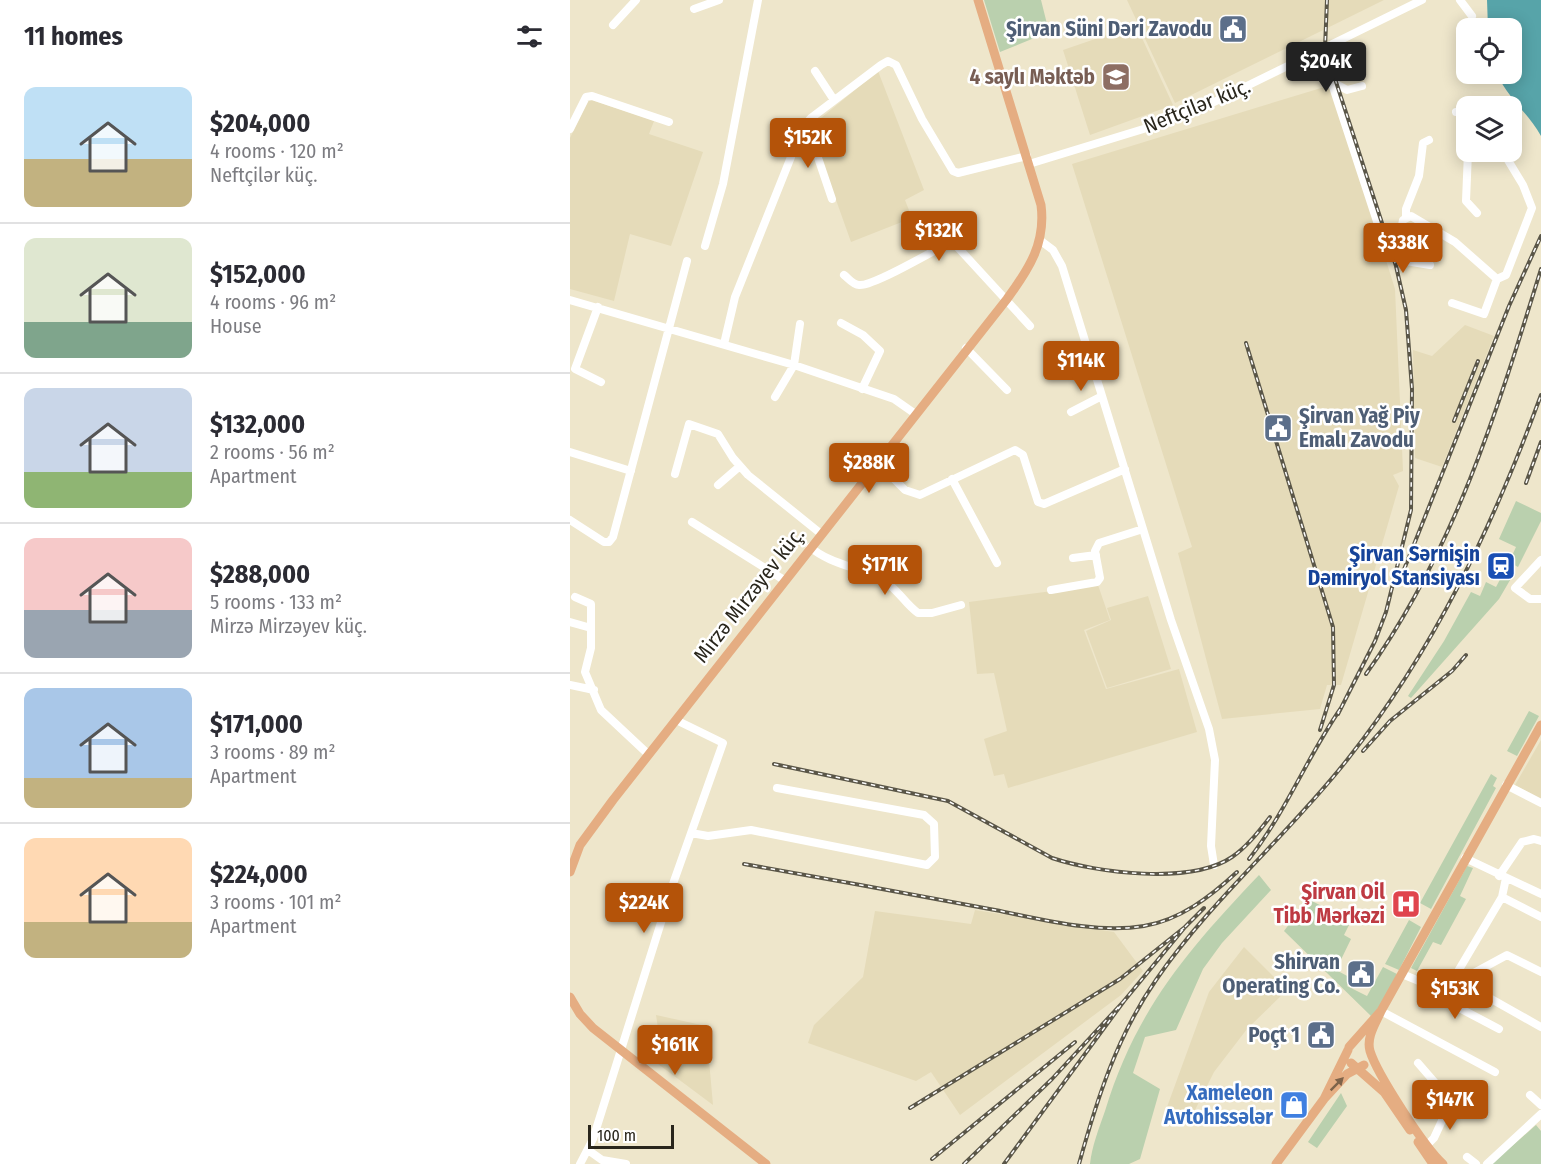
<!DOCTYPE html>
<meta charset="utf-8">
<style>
body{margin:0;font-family:"Fira Sans Condensed",sans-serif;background:#f7f7f7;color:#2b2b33;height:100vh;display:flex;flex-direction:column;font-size:22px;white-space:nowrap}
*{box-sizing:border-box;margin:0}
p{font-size:20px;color:#7c7c81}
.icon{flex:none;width:33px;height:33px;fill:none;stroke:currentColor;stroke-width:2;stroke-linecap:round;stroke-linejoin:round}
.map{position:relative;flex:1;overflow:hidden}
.sheet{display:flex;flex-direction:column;background:#fff;width:570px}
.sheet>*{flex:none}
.buttons{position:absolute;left:886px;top:18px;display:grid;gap:12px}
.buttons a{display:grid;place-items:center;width:66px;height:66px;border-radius:12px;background:#fff;box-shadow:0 3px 15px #0003;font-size:30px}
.scale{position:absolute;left:18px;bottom:15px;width:86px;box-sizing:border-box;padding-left:6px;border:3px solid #29261c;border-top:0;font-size:16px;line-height:21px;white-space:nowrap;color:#29261c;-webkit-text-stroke:4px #fff;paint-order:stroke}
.price{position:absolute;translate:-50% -51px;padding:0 14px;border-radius:6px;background:#b45309;color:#fff;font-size:20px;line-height:39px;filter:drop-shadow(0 2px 3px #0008)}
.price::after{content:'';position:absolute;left:50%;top:36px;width:18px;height:14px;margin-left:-9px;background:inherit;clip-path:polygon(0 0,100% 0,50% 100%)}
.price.selected{background:#222;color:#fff}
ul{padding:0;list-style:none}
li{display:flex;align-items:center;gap:18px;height:150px;padding:0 24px}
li+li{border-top:2px solid #e1e1e2}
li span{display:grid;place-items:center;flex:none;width:168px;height:120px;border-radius:12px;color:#555}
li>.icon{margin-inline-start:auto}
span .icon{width:72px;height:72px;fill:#fffc;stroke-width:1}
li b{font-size:26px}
h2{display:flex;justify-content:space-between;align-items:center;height:72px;padding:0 24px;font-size:26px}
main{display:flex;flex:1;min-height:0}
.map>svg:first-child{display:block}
</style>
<main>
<section class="sheet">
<h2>11 homes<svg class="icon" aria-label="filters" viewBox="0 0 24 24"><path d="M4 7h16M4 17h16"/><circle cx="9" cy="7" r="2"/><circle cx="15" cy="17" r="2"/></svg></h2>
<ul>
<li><span style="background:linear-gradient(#bfe0f5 60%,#c2b280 0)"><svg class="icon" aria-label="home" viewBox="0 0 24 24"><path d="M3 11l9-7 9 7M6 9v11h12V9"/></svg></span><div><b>$204,000</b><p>4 rooms · 120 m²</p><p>Neftçilər küç.</p></div></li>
<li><span style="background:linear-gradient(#dfe7d0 70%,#7fa58c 0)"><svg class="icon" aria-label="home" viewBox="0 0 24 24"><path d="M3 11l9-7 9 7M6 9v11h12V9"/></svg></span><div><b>$152,000</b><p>4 rooms · 96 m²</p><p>House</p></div></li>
<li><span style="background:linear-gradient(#c9d6e8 70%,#8fb573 0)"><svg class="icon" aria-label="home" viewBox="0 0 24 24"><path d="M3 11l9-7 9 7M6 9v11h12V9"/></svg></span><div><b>$132,000</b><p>2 rooms · 56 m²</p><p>Apartment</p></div></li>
<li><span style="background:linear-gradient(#f6c9c9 60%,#9aa5b1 0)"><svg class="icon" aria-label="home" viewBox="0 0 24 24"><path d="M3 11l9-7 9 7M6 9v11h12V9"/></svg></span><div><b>$288,000</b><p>5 rooms · 133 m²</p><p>Mirzə Mirzəyev küç.</p></div></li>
<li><span style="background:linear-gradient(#a9c7e8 75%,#c2b280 0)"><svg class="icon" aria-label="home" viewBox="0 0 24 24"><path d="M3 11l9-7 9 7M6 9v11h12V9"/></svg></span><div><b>$171,000</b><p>3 rooms · 89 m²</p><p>Apartment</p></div></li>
<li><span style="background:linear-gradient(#ffd9b3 70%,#c2b280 0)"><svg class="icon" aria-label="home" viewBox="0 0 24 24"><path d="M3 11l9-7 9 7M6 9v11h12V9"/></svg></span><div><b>$224,000</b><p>3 rooms · 101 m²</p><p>Apartment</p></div></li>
</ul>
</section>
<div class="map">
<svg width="971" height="1164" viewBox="0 0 971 1164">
<rect width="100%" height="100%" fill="#eee6cb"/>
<path fill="#e5dbb9" d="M 557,0 L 814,0 L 605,103 Z
M 566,25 L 603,105 L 520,135 L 493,50 Z
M 308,71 L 354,190 L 335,200 L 342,218 L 281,242 L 240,127 Z
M 761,85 L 825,289 L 833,471 L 823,475 L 829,486 L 771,685 L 757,685 L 750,709 L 652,719 L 608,553 L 622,547 L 502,164 Z
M 19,99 L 84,121 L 79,134 L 133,152 L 101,246 L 60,234 L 44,301 L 0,289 L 0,138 Z
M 895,325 L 924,336 L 872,467 L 845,458 L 843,350 L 862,356 Z
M 528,585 L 540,620 L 514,630 L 536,689 L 609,669 L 627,732 L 438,788 L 434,774 L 424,776 L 414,739 L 437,731 L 424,673 L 407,674 L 399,602 Z
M 578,596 L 601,669 L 537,688 L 516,631 L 541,620 L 537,608 Z
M 971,740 L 971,799 L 945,785 Z
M 405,910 L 544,932 L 573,971 L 551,995 L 390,1115 L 361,1072 L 346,1081 L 238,1043 L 244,1025 L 293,977 L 305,911 L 401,924 Z
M 674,947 L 717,990 L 677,1029 L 644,1072 L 622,1116 L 597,1107 L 639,992 Z
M 86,1015 L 136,1026 L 143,1105 L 88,1064 L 90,1041 Z"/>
<path fill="#bad0ae" d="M 414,0 L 471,0 L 479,32 L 430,52 Z
M 946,501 L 971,513 L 971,521 L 948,567 L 939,562 L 946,547 L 929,539 Z
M 935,570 L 943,575 L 929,599 L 841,698 L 838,696 L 874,641 L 901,592 L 910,596 L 916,582 L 926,587 Z
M 959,711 L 969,716 L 947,756 L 937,751 Z
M 921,774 L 927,778 L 923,786 L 926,788 L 861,909 L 850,903 Z
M 897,866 L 903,868 L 890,896 L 896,899 L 871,945 L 863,942 L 847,971 L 841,968 Z
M 689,875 L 701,890 L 652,943 L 633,969 L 606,1030 L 575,1037 L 563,1073 L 590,1089 L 570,1159 L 559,1164 L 520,1164 C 522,1146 529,1128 535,1111 C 566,1009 618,950 689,875 Z
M 738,899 L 781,921 L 774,935 L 781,939 L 766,970 L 781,978 L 777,986 L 797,996 L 813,967 L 827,974 L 810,1007 L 801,1016 L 714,931 Z
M 839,920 L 851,927 L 829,970 L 815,964 Z
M 771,1093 L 777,1106 L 747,1148 L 738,1142 Z
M 966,1125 L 971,1131 L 971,1164 L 921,1164 Z"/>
<path fill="#57a4a9" d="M 917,0 L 971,0 L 971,136 C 958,113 938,98 927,74 L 942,74 L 942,28 L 918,28 Z"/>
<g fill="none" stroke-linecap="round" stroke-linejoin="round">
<path stroke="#fff" stroke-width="8" d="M 890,0 L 902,16
M 124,9 L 149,0
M 43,25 L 66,0
M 731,60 L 742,71 L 777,90 L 792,86
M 245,71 L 264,100
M 761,81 L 817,252 L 828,245 L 833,220 L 841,216 L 885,242 L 927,279 L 936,275 L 962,208 L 953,185 L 933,152
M 886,112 L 897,110
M 233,127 L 242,140 L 262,199
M 0,129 L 16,97 L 22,96 L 99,122
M 898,152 L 896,201 L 907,213
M 459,164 L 580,127 L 634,107 L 852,0
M 836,216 L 836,209 L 849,176 L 853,143 L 859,140
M 376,229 L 382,241
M 471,241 L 483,250 L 492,266 L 601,620 L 639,729 L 645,760 L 641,846 L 644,865
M 135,246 L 153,184 L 188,0
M 825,249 L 836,261 L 860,265
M 274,275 C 278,278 283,285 289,285 C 302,287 367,249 382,241 L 460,326
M 0,300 L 224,365 L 324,399 L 344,413
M 882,303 L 914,314 L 927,279
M 28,307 L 5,369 L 31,382
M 271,323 L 293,335 L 310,351 L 292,389
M 154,344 L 165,297 L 233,127 L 241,118 L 311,65 L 318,61 L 326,65 L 352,119 L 383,171 L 388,173 L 457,156
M 396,348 L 437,390
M 205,397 L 224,365 L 230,324
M 501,412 L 532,396
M 0,452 L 61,471
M 307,462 L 335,490 L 350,495 L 445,450 L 453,455 L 468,502 L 474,504 L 555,469
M 105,474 L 119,424 L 148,434 L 163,458 L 178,475 L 250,533
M 382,479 L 427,563
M 148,485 L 170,466
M 0,520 L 34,542 L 39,542 L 43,537 L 117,261
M 122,522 L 214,580
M 240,547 C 261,565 290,567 314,581 C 328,589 335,604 348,613 L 362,613 L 391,605
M 503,558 L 526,555
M 971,560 L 945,588 L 960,599 L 971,599
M 481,590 L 527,582 L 530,578 L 525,551 L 529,543 L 573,529
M 5,597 L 21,604 L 21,648 L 15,672 L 31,710 L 78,754
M 0,622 L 21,628
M 0,685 L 24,690
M 936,785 L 971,803
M 121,833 L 138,836 L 181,830 L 357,865 L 365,857 L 364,824 L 354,815 L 207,788
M 895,858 L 971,894
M 929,876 L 952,842 L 964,839 L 971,841
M 932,897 L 971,917
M 832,974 L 861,986 L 884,978 L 932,897 L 936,878
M 884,978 L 971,1027
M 889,981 L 937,955 L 971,972
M 861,986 L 876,1001 L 929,1029
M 811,1011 L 925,1072
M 848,1063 L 874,1093 L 912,1114
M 960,1095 L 971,1105
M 857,1145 L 864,1138 L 882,1099
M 18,1150 L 32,1160 L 56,1164
M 897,1157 L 906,1164
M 10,1164 L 23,1139 L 104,881 L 153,743 L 106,720
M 917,1164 L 971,1114"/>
<path stroke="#e5ad82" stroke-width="9" d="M 0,872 L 10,845 L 43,800 L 437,299 C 459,269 476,243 471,205 L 408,0
M 0,997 L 10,1014 L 23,1028 L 196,1164
M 811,1011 L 971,725
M 779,1047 L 811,1011 C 806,1023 796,1037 800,1051 C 807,1074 855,1148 873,1164
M 778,1050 L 754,1099 L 777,1074 L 794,1065
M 781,1063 L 814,1092 L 840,1130
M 848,1142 L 863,1164
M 706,1164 L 754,1099"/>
<g stroke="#5a5648" stroke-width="4">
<path id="rail" d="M 757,0 L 755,48 L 826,266 L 836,310 L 842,389 L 841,510 L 816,612 L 805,641 L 768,714
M 676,343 L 763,627 L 764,685 L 750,730
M 884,421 L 908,361
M 956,483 L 971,442
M 831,577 L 939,306 L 971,236
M 796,674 C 884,551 927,412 971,269
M 793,751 L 820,721 L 882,671 L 896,655
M 204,764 L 378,801 L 482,858 C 527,873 621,885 662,857 C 677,847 689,831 700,817
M 679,859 C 716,812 737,757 771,708
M 174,864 C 258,879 341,894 425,910 C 471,919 526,934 574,926 C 610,920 640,897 667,872
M 615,927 L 634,908
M 340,1108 L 550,979 L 615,927 L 554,1001
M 362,1159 L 505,1042
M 394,1164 L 482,1079 L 554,1001 L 434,1164
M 509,1164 C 527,1099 547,1036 586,980 C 641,900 717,836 777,760 C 864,650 923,526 971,395"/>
</g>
<use href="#rail" stroke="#fff" stroke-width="1.5" stroke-dasharray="4.5" stroke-linecap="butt"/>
</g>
<defs><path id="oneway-solid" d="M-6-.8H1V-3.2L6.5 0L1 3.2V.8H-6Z" transform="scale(1.5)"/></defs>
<use fill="#7e634a" href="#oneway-solid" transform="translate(767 1084) rotate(-45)"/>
<defs>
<g id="civic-square" transform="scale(1.5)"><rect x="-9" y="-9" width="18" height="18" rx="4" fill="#5c6f8a" stroke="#fff"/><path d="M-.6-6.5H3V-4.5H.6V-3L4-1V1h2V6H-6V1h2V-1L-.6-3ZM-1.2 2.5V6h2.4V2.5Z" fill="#fff"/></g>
<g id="school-square" transform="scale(1.5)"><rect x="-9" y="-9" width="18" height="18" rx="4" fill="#8d6e63" stroke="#fff"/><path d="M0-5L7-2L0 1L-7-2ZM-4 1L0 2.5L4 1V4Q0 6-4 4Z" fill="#fff"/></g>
<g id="station-square" transform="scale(1.5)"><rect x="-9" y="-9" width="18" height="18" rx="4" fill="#1a4fb4" stroke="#fff"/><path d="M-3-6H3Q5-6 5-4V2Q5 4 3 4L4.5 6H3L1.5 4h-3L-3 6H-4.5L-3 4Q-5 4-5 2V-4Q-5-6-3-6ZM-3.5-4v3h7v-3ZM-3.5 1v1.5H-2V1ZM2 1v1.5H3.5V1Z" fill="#fff"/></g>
<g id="hospital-square" transform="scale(1.5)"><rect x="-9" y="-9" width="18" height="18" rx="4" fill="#e0444e" stroke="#fff"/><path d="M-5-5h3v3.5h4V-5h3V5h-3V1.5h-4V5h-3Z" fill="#fff"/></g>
<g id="shop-square" transform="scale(1.5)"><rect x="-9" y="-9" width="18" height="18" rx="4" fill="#3f7fe0" stroke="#fff"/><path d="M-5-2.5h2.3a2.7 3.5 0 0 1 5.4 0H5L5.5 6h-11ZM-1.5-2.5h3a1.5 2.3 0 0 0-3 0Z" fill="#fff"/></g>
</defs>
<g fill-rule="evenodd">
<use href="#civic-square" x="663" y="29"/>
<use href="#school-square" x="546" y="77"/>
<use href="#civic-square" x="708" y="428"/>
<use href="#station-square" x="931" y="566"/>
<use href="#hospital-square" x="836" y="904"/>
<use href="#civic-square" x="791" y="974"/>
<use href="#civic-square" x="751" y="1035"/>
<use href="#shop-square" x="724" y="1105"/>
</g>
<g text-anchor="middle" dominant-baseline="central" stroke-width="5" stroke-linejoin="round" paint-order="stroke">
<g font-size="21" font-weight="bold" fill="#4e5e75" stroke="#fff" text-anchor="end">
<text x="642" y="29">Şirvan Süni Dəri Zavodu</text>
<text x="729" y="416" text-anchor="start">Şirvan Yağ Piy<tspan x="729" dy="24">Emalı Zavodu</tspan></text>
<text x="770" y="962">Shirvan<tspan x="770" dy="24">Operating Co.</tspan></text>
<text x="730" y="1035">Poçt 1</text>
</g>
<g font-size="21" font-weight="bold" fill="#785e54" stroke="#fff" text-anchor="end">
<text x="525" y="77">4 saylı Məktəb</text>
</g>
<g font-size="21" fill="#29261c" stroke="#fff">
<text transform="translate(627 106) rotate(-22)">Neftçilər küç.</text>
<text transform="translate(179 595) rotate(-52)">Mirzə Mirzəyev küç.</text>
</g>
<g font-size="21" font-weight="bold" fill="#164399" stroke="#fff" text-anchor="end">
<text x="910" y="554">Şirvan Sərnişin<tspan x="910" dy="24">Dəmiryol Stansiyası</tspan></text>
</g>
<g font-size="21" font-weight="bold" fill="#be3a42" stroke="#fff" text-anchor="end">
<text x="815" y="892">Şirvan Oil<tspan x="815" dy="24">Tibb Mərkəzi</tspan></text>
</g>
<g font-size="21" font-weight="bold" fill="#366cbe" stroke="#fff" text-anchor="end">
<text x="703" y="1093">Xameleon<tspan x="703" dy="24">Avtohissələr</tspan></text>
</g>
</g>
</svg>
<div class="buttons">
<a><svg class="icon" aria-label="locate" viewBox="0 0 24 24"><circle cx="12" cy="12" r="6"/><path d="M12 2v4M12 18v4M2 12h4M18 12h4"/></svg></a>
<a><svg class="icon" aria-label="layers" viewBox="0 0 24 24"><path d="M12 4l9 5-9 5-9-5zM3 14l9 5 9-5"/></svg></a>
</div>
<div class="scale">100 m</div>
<b class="price selected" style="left:756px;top:93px">$204K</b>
<b class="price" style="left:238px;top:169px">$152K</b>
<b class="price" style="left:369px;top:262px">$132K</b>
<b class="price" style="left:833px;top:274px">$338K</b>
<b class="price" style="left:511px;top:392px">$114K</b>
<b class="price" style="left:299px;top:494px">$288K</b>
<b class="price" style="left:315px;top:596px">$171K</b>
<b class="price" style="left:74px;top:934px">$224K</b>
<b class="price" style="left:885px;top:1020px">$153K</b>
<b class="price" style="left:105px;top:1076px">$161K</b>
<b class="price" style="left:880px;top:1131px">$147K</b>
</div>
</main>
